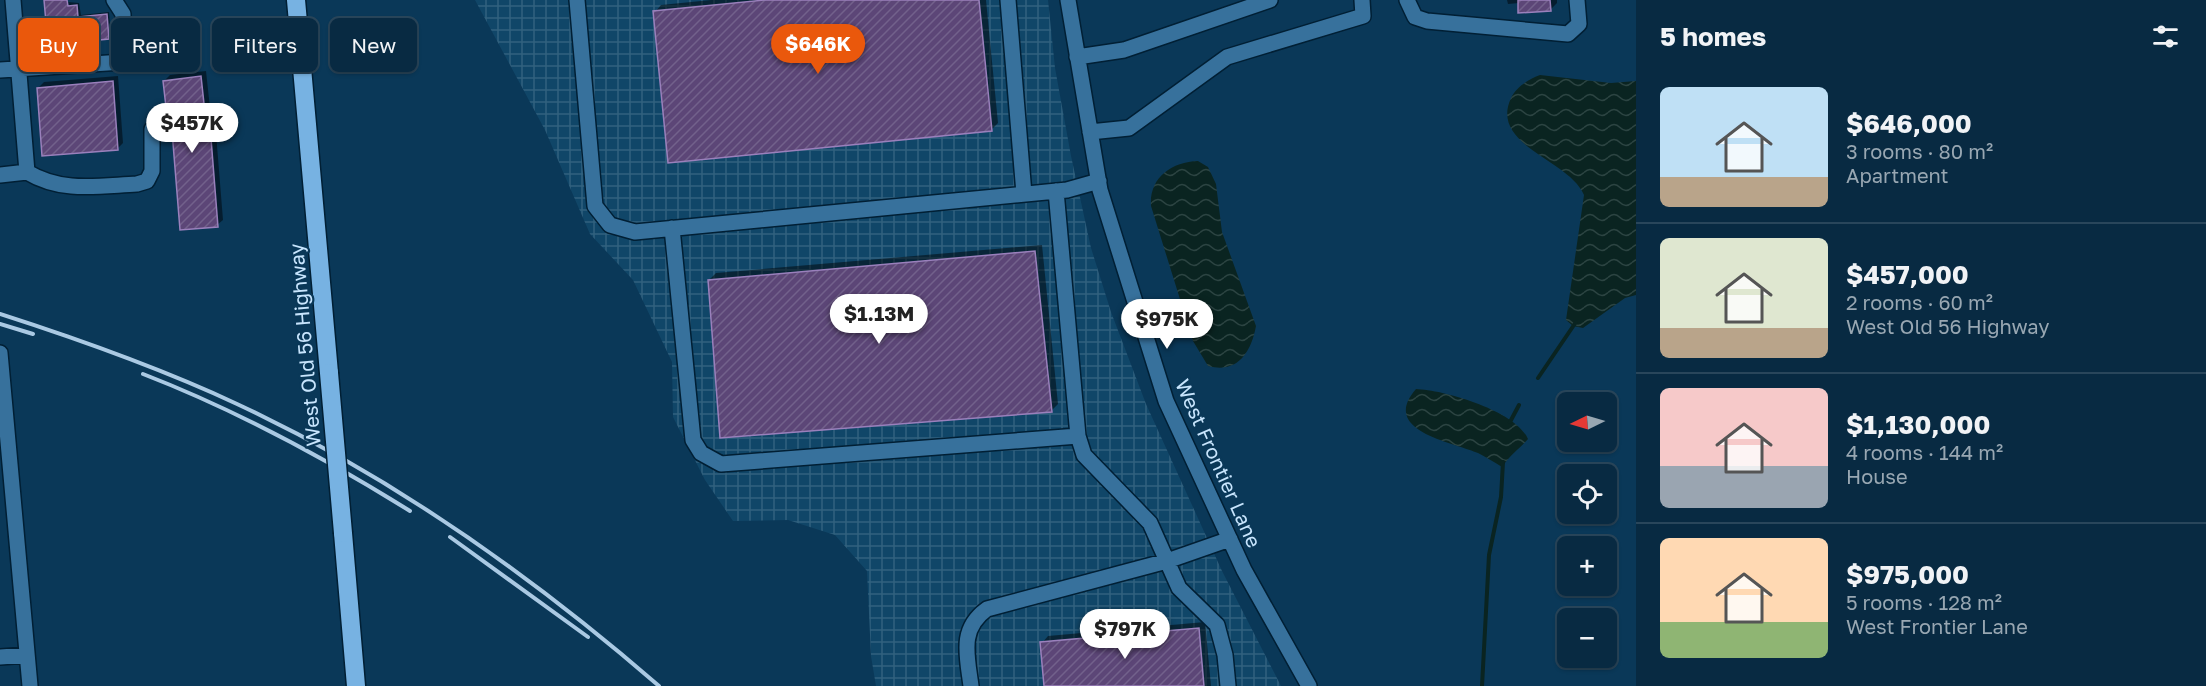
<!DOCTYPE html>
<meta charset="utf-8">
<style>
body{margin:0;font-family:"Golos Text",sans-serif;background:#113249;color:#f1f3f6;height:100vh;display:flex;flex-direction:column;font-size:22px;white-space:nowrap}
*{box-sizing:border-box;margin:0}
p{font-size:20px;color:#98a7b2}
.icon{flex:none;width:33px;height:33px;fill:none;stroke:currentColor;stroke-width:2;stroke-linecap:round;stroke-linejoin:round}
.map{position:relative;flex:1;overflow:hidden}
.sheet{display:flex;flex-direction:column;background:#082a42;width:570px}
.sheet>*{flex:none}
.hud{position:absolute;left:18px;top:18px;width:570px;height:54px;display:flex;gap:12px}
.needle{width:39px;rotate:265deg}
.tools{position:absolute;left:1557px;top:392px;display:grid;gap:12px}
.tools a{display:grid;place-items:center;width:60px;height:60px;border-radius:9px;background:#082a42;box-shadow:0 2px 4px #0004,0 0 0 2px #29465b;font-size:30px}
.price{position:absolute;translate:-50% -51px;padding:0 14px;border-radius:21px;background:#fff;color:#222;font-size:20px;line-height:39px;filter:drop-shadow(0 2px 3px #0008)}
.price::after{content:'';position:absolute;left:50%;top:36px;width:18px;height:14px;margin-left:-9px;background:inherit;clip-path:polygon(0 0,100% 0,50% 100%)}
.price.on{background:#ea580c;color:#fff}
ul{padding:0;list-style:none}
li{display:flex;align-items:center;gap:18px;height:150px;padding:0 24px}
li+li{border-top:2px solid #29465b}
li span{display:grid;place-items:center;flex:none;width:168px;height:120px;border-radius:9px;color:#555}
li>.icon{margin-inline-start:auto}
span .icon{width:72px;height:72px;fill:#fffc;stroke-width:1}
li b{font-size:26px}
h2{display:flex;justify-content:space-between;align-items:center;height:72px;padding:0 24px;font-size:26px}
.tag{padding:0 21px;border-radius:9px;background:#082a42;box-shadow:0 2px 4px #0004,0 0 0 2px #29465b;font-size:21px;line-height:54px}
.tag.on{background:#ea580c;color:#fff}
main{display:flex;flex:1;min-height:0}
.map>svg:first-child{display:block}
</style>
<main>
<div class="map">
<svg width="1636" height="686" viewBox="0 0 1636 686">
<defs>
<pattern id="industrial-grid" width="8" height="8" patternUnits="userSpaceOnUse" patternTransform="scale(1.5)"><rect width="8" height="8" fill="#104668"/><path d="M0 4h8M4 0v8" fill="none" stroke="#31617e"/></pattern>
<pattern id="water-waves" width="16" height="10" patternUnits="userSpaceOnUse" patternTransform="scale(1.5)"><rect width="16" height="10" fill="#0a2421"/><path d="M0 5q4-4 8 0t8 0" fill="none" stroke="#2c4442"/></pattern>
<pattern id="building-hatch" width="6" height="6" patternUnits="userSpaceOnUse" patternTransform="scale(1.5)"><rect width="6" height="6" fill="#5c4677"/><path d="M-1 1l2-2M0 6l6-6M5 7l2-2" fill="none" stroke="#72618b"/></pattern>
</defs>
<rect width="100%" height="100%" fill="#0a3858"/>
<path fill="url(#industrial-grid)" d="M 475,0 L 1048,0 L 1055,68 L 1071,156 L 1091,248 L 1111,312 L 1146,404 L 1222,571 L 1281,686 L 876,686 L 871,656 L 867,571 L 835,535 L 788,520 L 733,521 L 705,480 L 673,417 L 672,362 L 633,280 L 590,234 L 545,130 Z"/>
<path fill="url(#water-waves)" d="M 1540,75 L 1611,83 L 1636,81 L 1636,295 L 1625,298 L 1583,328 L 1573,326 L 1566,320 L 1584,195 C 1569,159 1489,146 1511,98 C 1516,87 1529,79 1540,75 Z
M 1198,161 L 1208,167 L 1216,184 L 1222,232 L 1256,326 C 1251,353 1237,374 1208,366 L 1193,341 L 1151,206 C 1149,178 1171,162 1198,161 Z
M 1416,389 C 1445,390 1516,411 1528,439 C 1519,449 1510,455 1502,467 C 1494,462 1486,457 1478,453 C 1453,442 1379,431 1416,389 Z"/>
<path fill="#0007" d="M 46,0 L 79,3 L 81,15 L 109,12 L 111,35 L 108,38 Z
M 711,0 L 986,0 L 998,123 L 991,130 L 655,12 L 661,5 Z
M 1507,0 L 1557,0 L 1557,3 L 1550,10 L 1519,3 L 1508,4 Z
M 206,71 L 210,108 L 214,108 L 223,220 L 217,225 L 164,81 L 170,75 Z
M 118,76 L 123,143 L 117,149 L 38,88 L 44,82 Z
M 1042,245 L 1058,404 L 1052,410 L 709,280 L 716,273 Z
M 1205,622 L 1211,686 L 1045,686 L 1042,643 L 1048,636 Z"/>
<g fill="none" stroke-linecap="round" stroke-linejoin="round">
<path stroke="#0a2421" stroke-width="4" d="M 1538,378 L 1576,322
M 1510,422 L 1519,405
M 1482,686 L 1489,555 L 1501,497 L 1503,462"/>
</g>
<path fill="url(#building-hatch)" stroke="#9a80bc" stroke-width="1.5" d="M 44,0 L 67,0 L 68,6 L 77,5 L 78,17 L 107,14 L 109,39 L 48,45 Z
M 765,0 L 979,0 L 992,131 L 668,163 L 653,11 Z
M 1518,0 L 1550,0 L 1551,11 L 1518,13 Z
M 201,76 L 205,113 L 209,113 L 218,227 L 180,230 L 170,106 L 166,107 L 163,81 Z
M 113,81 L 118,150 L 42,156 L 37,88 Z
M 1035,251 L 1052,412 L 720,438 L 708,280 Z
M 1199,628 L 1204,686 L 1044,686 L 1040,642 Z"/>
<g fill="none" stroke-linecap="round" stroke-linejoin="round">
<g stroke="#011f34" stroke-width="18">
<path id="minor" d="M 114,0 L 123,14 L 124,61
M 577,0 L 595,206 L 610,225 L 635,232 L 1067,190 L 1099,181
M 1008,0 L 1024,194
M 1068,0 L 1100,190 L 1166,401 L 1244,570 L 1309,686
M 1407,0 L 1415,17 L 1427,21 L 1568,34 L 1579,24 L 1577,0
M 1077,57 L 1124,50 L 1270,0
M 0,70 L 184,58
M 1090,132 L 1129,128 L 1227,57 L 1363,16 L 1362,0
M 27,172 C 62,193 97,186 137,184 L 147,181 L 152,171 L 152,129
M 0,175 L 27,172 L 13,0
M 1056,191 L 1078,436 L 1084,455 L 1150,523 L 1179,588 L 1217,625 L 1225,655 L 1228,686
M 672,228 L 693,440 L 701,453 L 721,464 L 1078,436
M 0,353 L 30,686
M 0,657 L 27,655
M 971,686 C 967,655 959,629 987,609 L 1167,561 L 1230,539"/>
</g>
<g stroke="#011f34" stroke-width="21">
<path id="highway" d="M 296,0 L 329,373
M 343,533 L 356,686"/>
</g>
<use href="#minor" stroke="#37719c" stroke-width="15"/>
<use href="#highway" stroke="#77b2e2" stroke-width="18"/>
<path stroke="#aac9e3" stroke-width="4" d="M 0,314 C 81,340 160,368 237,404 C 391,476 531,575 659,686
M 0,324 L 33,334
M 143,374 C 236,410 325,458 410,511
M 450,537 L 588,637"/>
<g stroke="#011f34" stroke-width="21" stroke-linecap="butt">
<path id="highway-bridge" d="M 329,373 L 343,533"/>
</g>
<use href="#highway-bridge" stroke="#77b2e2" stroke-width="18"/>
</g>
<g text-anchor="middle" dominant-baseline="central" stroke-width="4.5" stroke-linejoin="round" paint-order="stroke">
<g font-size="20" fill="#c8e5fd" stroke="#0a3858">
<text transform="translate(304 345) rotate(-95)">West Old 56 Highway</text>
<text transform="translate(1219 463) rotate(66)">West Frontier Lane</text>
</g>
</g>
</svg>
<div class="tools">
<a><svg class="needle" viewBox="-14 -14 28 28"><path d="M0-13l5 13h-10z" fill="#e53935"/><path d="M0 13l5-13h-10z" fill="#98a7b2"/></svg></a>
<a><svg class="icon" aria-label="locate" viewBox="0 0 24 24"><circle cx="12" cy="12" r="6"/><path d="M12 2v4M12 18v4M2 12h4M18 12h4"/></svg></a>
<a>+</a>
<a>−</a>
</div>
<b class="price on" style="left:818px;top:75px">$646K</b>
<b class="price" style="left:192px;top:154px">$457K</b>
<b class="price" style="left:879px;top:345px">$1.13M</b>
<b class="price" style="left:1167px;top:350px">$975K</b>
<b class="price" style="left:1125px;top:660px">$797K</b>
<div class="hud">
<a class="tag on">Buy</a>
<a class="tag">Rent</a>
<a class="tag">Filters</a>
<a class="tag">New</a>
</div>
</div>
<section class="sheet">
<h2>5 homes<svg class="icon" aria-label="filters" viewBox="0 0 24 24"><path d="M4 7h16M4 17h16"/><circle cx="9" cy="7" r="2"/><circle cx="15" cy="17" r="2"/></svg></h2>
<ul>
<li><span style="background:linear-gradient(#bfe0f5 75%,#b9a48a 0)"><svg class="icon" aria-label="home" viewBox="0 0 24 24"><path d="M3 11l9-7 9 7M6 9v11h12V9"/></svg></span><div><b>$646,000</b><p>3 rooms · 80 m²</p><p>Apartment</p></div></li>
<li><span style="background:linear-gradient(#dfe7d0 75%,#b9a48a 0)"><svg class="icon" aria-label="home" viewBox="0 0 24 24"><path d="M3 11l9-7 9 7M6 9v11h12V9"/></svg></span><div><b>$457,000</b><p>2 rooms · 60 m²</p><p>West Old 56 Highway</p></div></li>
<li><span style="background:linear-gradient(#f6c9c9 65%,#9aa5b1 0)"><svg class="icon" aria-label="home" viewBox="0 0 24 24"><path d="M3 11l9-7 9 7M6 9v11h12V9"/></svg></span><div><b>$1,130,000</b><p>4 rooms · 144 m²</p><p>House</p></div></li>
<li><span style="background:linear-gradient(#ffd9b3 70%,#8fb573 0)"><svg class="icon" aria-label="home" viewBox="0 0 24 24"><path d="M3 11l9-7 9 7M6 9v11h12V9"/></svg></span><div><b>$975,000</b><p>5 rooms · 128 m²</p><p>West Frontier Lane</p></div></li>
</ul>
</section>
</main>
